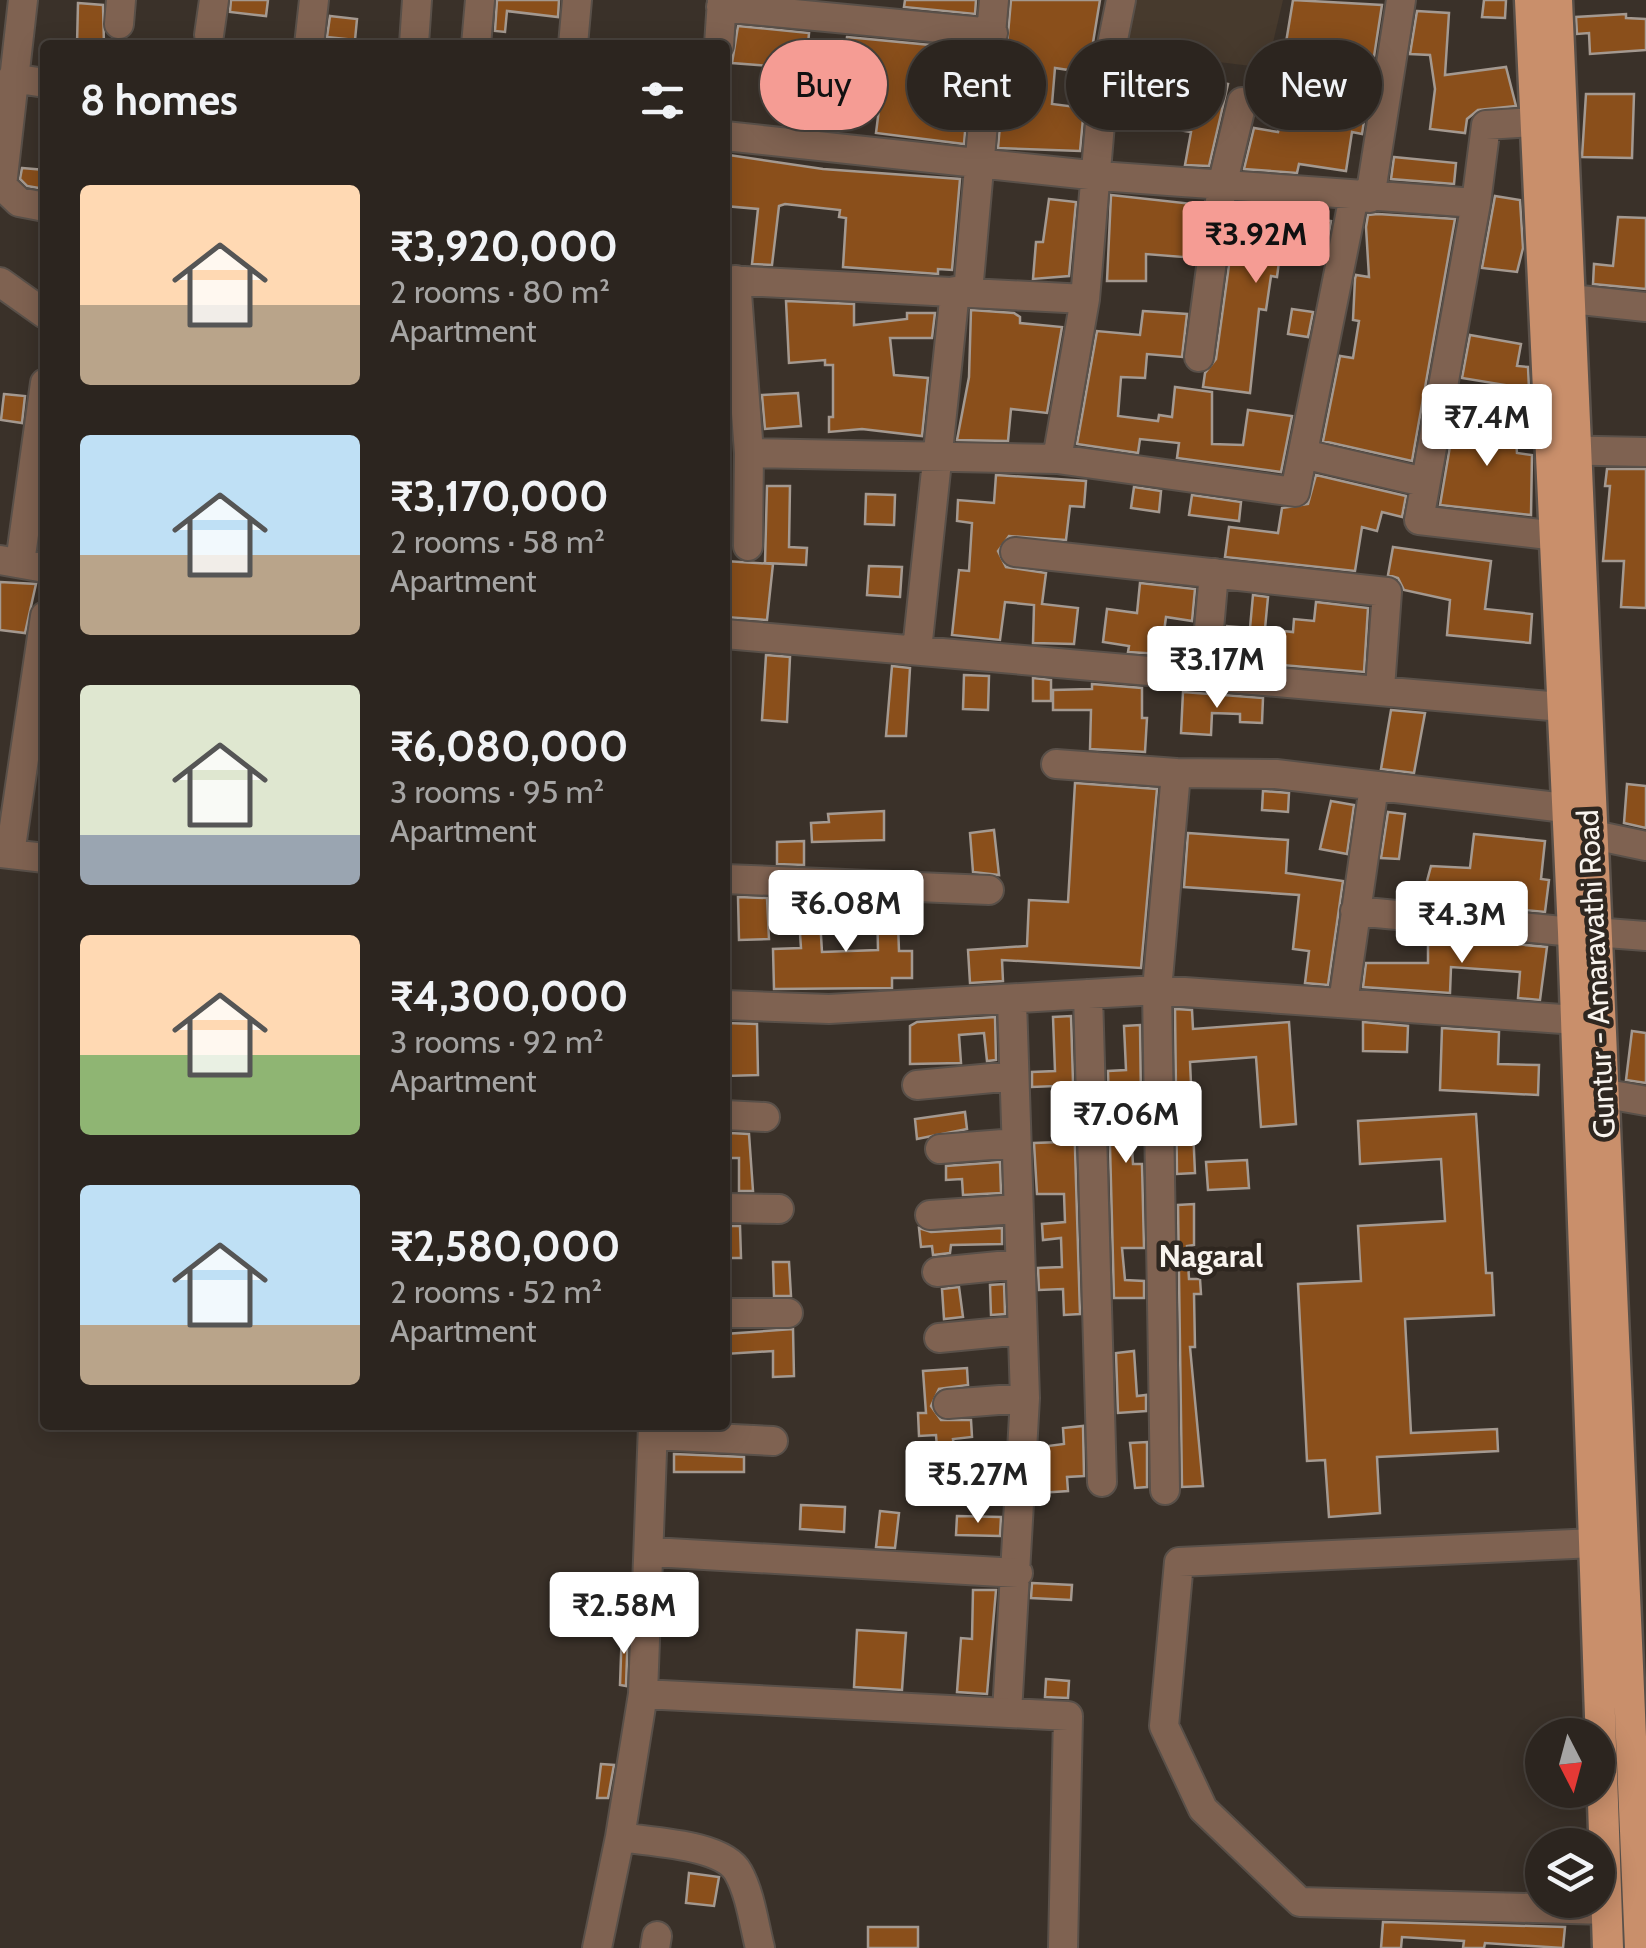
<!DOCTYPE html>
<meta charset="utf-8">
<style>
body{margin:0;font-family:Cabin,sans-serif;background:#38312c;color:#f1f3f6;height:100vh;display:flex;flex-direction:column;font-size:38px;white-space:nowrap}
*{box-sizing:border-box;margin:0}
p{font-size:32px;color:#a6a5a4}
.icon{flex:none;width:55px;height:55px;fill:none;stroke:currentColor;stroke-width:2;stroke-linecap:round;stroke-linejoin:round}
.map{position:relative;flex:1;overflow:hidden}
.details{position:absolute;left:40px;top:40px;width:690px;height:1390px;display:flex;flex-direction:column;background:#2c251f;border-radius:10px;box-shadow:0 5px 25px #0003,0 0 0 2px #48423d}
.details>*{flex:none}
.hud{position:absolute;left:760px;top:40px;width:735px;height:90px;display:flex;gap:20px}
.needle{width:65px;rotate:174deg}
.tools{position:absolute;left:1525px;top:1718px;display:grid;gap:20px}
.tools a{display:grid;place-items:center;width:90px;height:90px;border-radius:50%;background:#2c251f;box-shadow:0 5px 25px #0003,0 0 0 2px #48423d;font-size:50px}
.price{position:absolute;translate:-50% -85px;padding:0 22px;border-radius:10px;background:#fff;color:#222;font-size:32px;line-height:65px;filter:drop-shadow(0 2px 5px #0008)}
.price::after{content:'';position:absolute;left:50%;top:60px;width:30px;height:22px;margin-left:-15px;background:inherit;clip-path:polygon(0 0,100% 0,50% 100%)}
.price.selected{background:#f59c94;color:#111}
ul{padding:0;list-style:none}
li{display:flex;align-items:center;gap:30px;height:250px;padding:0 40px}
li span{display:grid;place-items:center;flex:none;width:280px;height:200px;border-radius:10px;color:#555}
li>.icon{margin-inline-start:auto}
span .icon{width:120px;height:120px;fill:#fffc;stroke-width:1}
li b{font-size:42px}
h2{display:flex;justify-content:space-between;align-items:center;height:120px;padding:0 40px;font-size:42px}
.pill{padding:0 35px;border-radius:45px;background:#2c251f;box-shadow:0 5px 25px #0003,0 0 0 2px #48423d;font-size:35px;line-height:90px}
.pill.selected{background:#f59c94;color:#111}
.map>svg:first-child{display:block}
</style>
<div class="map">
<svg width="1646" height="1948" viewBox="0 0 1646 1948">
<rect width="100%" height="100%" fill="#3a3129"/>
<path fill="#473a2d" d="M 1129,0 L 1283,0 L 1267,68 L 1121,50 Z"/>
<path fill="#8a4f1b" stroke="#a49990" stroke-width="2.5" d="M 231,0 L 268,0 L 266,16 L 230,12 Z
M 497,0 L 559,0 L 558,17 L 507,11 L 505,32 L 495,31 Z
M 905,0 L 976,0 L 975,14 L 904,7 Z
M 1011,0 L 1100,0 L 1088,73 L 1055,68 L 1052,104 L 1084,108 L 1080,151 L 998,148 Z
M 1293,0 L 1382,5 L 1362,134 L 1352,132 L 1346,171 L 1299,164 L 1297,173 L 1244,169 L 1254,128 L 1278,132 L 1280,124 L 1311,127 L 1318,85 L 1280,79 Z
M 1484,0 L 1506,0 L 1505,18 L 1482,17 Z
M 78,3 L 103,5 L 104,45 L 77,45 Z
M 1417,11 L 1449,13 L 1445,75 L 1506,67 L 1516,106 L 1478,110 L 1467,119 L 1465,133 L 1430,129 L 1435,89 L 1430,55 L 1410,54 Z
M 1626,14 L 1626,18 L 1646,19 L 1646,50 L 1590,54 L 1589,33 L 1577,34 L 1576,17 Z
M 330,16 L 357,19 L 355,40 L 327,37 Z
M 738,26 L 809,33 L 806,69 L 732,63 Z
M 847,37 L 972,49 L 964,144 L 876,133 L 882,85 L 842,81 Z
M 1183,75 L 1228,84 L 1209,166 L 1185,165 L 1191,132 L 1118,120 L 1123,80 L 1180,89 Z
M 1586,94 L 1634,94 L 1632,158 L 1582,157 Z
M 729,155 L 823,169 L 960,179 L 952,270 L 938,269 L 938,274 L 843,267 L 846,218 L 839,217 L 840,210 L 785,204 L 779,206 L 772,265 L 752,264 L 758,209 L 725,206 Z
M 1394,157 L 1456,163 L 1454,184 L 1391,179 Z
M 22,168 L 45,170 L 45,189 L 27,186 L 20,179 Z
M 1111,195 L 1202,205 L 1195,258 L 1146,254 L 1146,281 L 1107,281 Z
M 1495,196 L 1520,200 L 1523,248 L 1517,272 L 1482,268 Z
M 1049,199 L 1076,202 L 1069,276 L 1033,279 L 1036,242 L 1043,242 Z
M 1237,207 L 1331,221 L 1325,254 L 1304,251 L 1303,258 L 1280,254 L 1277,277 L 1271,276 L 1266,310 L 1259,309 L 1250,393 L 1203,387 L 1205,373 L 1216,359 Z
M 1378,214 L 1455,219 L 1412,461 L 1323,441 L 1340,356 L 1353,358 L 1359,321 L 1353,320 L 1355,279 L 1356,275 L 1369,277 L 1366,227 L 1368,215 Z
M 1618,217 L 1646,218 L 1646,289 L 1593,284 L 1594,264 L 1613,266 Z
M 786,301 L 854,304 L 854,325 L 907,319 L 907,313 L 935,313 L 932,338 L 890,338 L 894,375 L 928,378 L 922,436 L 862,429 L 829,432 L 829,417 L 833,417 L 833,365 L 825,365 L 825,360 L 789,363 Z
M 1292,309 L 1313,312 L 1308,337 L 1288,334 Z
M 971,310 L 1014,313 L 1020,317 L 1020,323 L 1062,327 L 1047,413 L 1011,409 L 1008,441 L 957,440 L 969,377 Z
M 1143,311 L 1187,314 L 1182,357 L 1147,354 L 1145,378 L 1121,377 L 1118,416 L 1158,421 L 1159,415 L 1172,417 L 1175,387 L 1212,392 L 1212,444 L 1243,445 L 1248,410 L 1292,416 L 1281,472 L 1177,458 L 1179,443 L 1140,439 L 1138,453 L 1077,444 L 1097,331 L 1140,335 Z
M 1470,335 L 1521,344 L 1517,366 L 1528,367 L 1529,389 L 1462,378 Z
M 798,393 L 801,426 L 765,429 L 762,395 Z
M 4,394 L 25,396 L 22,423 L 1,420 Z
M 1456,411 L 1479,415 L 1478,427 L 1515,424 L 1517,453 L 1532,455 L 1531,515 L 1440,505 Z
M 1607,469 L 1646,469 L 1646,608 L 1621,607 L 1624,561 L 1603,561 L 1610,486 L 1605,486 Z
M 996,475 L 1086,481 L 1084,507 L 1070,506 L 1066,540 L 1009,536 L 998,551 L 1006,567 L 1046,573 L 1042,604 L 1078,608 L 1074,644 L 1033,643 L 1034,605 L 1005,602 L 1000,640 L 952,635 L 959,570 L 969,571 L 972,523 L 957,521 L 958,500 L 994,503 Z
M 1316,475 L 1406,496 L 1402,517 L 1382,512 L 1377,531 L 1362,527 L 1355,571 L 1225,557 L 1229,527 L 1278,533 L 1282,508 L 1308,504 Z
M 767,486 L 790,486 L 789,547 L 807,548 L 806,565 L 765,563 Z
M 1134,487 L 1161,491 L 1159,512 L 1131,508 Z
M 866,494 L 895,495 L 894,525 L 865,524 Z
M 1192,495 L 1241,502 L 1239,521 L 1189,515 Z
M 1393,547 L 1491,561 L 1485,609 L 1532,614 L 1530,643 L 1447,635 L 1450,600 L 1404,590 L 1398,578 L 1388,575 Z
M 725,561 L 773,564 L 767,620 L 725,617 Z
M 869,566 L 902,567 L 900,597 L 867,595 Z
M 0,582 L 36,584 L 25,633 L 0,630 Z
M 1140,583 L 1195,589 L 1192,621 L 1166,617 L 1161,654 L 1128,652 L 1129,646 L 1103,642 L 1107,609 L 1137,613 Z
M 1253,595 L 1268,597 L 1265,629 L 1293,632 L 1294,619 L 1314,621 L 1316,602 L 1368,608 L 1364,672 L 1224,660 L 1227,626 L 1250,628 Z
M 766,655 L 790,657 L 787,722 L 762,720 Z
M 892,666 L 910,668 L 906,736 L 886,736 Z
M 964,675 L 989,676 L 988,710 L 963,709 Z
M 1033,678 L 1051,680 L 1051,701 L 1033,701 Z
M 1092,684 L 1142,688 L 1142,718 L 1147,718 L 1145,752 L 1090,749 L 1091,710 L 1053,710 L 1053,690 L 1092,689 Z
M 1183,692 L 1263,698 L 1262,723 L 1240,722 L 1240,714 L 1212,713 L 1211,735 L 1181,733 Z
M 1391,710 L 1425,713 L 1414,773 L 1381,769 Z
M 1075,783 L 1157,789 L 1141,968 L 1002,960 L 1003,981 L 970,983 L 968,950 L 1027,946 L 1029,900 L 1068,902 Z
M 1627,784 L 1646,786 L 1646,828 L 1624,823 Z
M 1263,791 L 1289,793 L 1288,812 L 1262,810 Z
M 1331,801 L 1354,805 L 1347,854 L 1320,849 Z
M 884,811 L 884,840 L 812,842 L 811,823 L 829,822 L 828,814 Z
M 1388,812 L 1405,814 L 1399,859 L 1381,858 Z
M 994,830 L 999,875 L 973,872 L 970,833 Z
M 1188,833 L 1288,840 L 1286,873 L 1343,881 L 1328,985 L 1305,983 L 1309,951 L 1293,949 L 1299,895 L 1184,887 Z
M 1474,834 L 1545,841 L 1541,879 L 1549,880 L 1545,912 L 1422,900 L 1431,866 L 1470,868 Z
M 804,841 L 804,865 L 777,864 L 777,842 Z
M 738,897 L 767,898 L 769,939 L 739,940 Z
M 819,903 L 822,952 L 878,950 L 877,903 L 919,905 L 919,923 L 898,924 L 899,951 L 912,951 L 912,978 L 892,978 L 892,988 L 774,989 L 773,949 L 801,948 L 798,904 Z
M 1428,936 L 1547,947 L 1540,1000 L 1518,998 L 1520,972 L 1451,967 L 1450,993 L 1363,987 L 1366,963 L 1428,963 Z
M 1175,1009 L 1192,1010 L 1193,1029 L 1289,1022 L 1296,1124 L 1261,1127 L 1256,1057 L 1190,1062 L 1195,1173 L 1177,1174 Z
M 1071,1016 L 1080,1314 L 1064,1315 L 1063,1289 L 1039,1290 L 1038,1268 L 1062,1267 L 1061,1238 L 1043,1240 L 1042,1224 L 1065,1222 L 1064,1194 L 1037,1194 L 1034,1143 L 1061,1142 L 1059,1102 L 1056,1086 L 1032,1087 L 1032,1072 L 1055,1071 L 1053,1017 Z
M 995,1017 L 996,1060 L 987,1061 L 984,1033 L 959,1035 L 961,1063 L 910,1064 L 910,1026 L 917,1022 Z
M 1363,1022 L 1408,1026 L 1407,1052 L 1363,1051 Z
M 725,1023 L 757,1024 L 758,1075 L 725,1076 Z
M 1140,1025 L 1141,1102 L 1129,1103 L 1133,1164 L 1142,1164 L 1144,1248 L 1122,1248 L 1125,1280 L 1144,1281 L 1144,1298 L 1114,1298 L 1108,1071 L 1126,1070 L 1124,1026 Z
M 1442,1028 L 1499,1032 L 1498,1064 L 1539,1065 L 1538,1095 L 1440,1090 Z
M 1632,1031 L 1646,1033 L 1646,1083 L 1626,1080 Z
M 965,1112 L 967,1129 L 917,1139 L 915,1119 Z
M 1476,1114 L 1486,1273 L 1492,1273 L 1494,1315 L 1405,1319 L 1411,1433 L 1497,1429 L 1498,1451 L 1377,1457 L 1380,1513 L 1329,1517 L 1325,1460 L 1307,1461 L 1298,1284 L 1361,1281 L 1358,1226 L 1445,1221 L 1441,1159 L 1360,1164 L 1358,1121 Z
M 729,1133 L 749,1134 L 753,1191 L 739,1191 L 739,1158 L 730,1158 Z
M 1247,1160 L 1249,1188 L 1208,1190 L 1206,1162 Z
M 1000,1162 L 1001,1193 L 963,1195 L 962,1179 L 946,1180 L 946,1166 Z
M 1194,1204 L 1194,1245 L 1187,1246 L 1189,1279 L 1200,1279 L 1201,1294 L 1194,1294 L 1195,1347 L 1190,1347 L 1203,1486 L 1182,1487 L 1178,1205 Z
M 725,1226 L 740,1226 L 741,1258 L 725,1258 Z
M 919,1228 L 931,1232 L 1002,1228 L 1002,1244 L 951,1245 L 950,1253 L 933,1255 L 932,1246 L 921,1247 Z
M 773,1262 L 789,1262 L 791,1296 L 774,1296 Z
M 1004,1284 L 1005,1314 L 991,1315 L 990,1285 Z
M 959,1287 L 963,1317 L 944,1319 L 942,1289 Z
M 793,1329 L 794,1376 L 773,1377 L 773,1351 L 725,1354 L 725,1334 Z
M 1134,1351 L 1137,1396 L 1146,1395 L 1146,1411 L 1118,1413 L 1116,1353 Z
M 967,1368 L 968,1385 L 939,1389 L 931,1406 L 941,1420 L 971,1420 L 972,1437 L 953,1439 L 954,1447 L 937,1448 L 936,1435 L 919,1436 L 918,1413 L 926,1413 L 923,1371 Z
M 1083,1426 L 1084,1476 L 1067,1477 L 1068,1491 L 1039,1493 L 1038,1479 L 1043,1479 L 1040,1447 L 1064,1444 L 1063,1428 Z
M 1147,1442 L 1147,1487 L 1135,1488 L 1130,1443 Z
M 674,1454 L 744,1457 L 744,1472 L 674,1472 Z
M 992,1474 L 994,1491 L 975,1492 L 974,1475 Z
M 801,1505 L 845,1507 L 844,1532 L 800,1529 Z
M 880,1511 L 899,1513 L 895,1548 L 876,1547 Z
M 957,1516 L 1001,1517 L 1000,1536 L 956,1535 Z
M 1032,1583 L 1072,1585 L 1071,1600 L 1031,1598 Z
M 973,1590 L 996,1590 L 987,1694 L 957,1692 L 961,1638 L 972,1639 Z
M 622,1628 L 628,1628 L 626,1686 L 620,1685 Z
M 857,1630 L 906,1633 L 902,1690 L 854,1687 Z
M 1046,1679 L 1069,1681 L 1068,1698 L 1045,1697 Z
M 601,1764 L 614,1765 L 608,1798 L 597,1798 Z
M 689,1873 L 719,1877 L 714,1906 L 686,1903 Z
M 1383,1922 L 1565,1927 L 1563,1948 L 1485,1943 L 1484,1948 L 1463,1948 L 1464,1941 L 1402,1937 L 1401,1948 L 1381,1948 Z
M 868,1927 L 918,1927 L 918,1948 L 868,1948 Z"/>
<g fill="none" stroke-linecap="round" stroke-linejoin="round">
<g stroke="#595049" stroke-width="32">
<path id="minor" d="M 23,0 L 2,186 L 19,202 L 45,207
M 721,7 L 993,33
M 119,24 L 121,0
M 209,35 L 214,0
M 414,44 L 417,0
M 309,45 L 314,0
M 476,45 L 480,0
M 573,45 L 577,0
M 719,45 L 722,0
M 12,78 L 45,83
M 1535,122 L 1486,125 L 1476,203 L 1419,520 L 1557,536
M 725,136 L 1099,176 L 1476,203
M 1370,198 L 1401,0
M 725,280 L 1085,299
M 736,280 L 749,453 L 748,546
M 0,282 L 45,314
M 968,292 L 994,0
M 1571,299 L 1646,307
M 1199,357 L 1222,186 L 1242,102
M 1553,450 L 1646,452
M 749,453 L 1057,459 L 1295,492 L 1354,196
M 1303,454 L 1424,482
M 1057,459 L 1085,299 L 1103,89 L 1121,0
M 1015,552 L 1387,592 L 1380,688
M 0,560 L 45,568
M 20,563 L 45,383
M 725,634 L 1562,707
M 917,650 L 955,291
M 1205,674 L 1214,573
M 1056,764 L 1176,773 L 1276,774 L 1565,808
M 1589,834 L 1646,846
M 0,853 L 45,858
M 10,854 L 45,616
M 725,879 L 989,890
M 1355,911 L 1573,932
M 1594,932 L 1646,936
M 1088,994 L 1102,1482
M 1343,1003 L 1374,786
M 725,1005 L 829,1009 L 1157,990 L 1576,1020
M 917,1085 L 1014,1076
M 1601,1093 L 1646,1101
M 725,1115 L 765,1117
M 940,1149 L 1016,1143
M 725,1208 L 779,1209
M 930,1215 L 1018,1209
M 937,1272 L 1019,1264
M 725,1313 L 788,1313
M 939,1338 L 1022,1330
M 948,1404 L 1025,1398
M 653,1425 L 643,1694 L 620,1837 C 650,1842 723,1844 738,1872 C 750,1893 754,1924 760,1948
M 653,1435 L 773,1441
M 1165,1490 L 1157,990 L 1176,773
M 1595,1543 L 1179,1562 L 1164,1726 L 1203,1809 L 1300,1902 L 1607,1910
M 652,1552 L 1018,1573
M 643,1694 L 1068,1716 L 1063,1948
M 1007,1713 L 1025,1398 L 1012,1001
M 597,1948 L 620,1837
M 655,1948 L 657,1936"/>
</g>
<g stroke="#595049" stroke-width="35">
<path id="major" d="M 1530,0 L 1573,932 L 1608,1948
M 1557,0 L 1640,1948"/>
</g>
<use href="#minor" stroke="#7f6251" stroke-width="28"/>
<use href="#major" stroke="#c98f6b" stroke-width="30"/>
</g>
<g text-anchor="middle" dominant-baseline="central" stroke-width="9" stroke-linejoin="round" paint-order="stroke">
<g font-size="30" fill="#f9f4ee" stroke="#2f2720">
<text transform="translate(1596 974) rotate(-93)">Guntur - Amaravathi Road</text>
</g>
<g font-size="32" font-weight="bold" fill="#f9f4ee" stroke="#2f2720">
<text x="1211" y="1255">Nagaral</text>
</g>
</g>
</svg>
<div class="tools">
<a><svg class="needle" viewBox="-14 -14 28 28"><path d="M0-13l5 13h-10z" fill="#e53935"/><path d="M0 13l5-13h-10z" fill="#a6a5a4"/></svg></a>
<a><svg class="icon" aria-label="layers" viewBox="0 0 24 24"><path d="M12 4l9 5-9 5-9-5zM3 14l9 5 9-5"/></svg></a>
</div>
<b class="price selected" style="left:1256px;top:286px">₹3.92M</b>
<b class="price" style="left:1487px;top:469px">₹7.4M</b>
<b class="price" style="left:1217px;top:711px">₹3.17M</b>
<b class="price" style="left:846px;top:955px">₹6.08M</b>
<b class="price" style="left:1462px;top:966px">₹4.3M</b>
<b class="price" style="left:1126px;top:1166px">₹7.06M</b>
<b class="price" style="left:978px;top:1526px">₹5.27M</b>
<b class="price" style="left:624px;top:1657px">₹2.58M</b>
<div class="hud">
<a class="pill selected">Buy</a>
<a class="pill">Rent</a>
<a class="pill">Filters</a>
<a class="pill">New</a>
</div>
<section class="details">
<h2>8 homes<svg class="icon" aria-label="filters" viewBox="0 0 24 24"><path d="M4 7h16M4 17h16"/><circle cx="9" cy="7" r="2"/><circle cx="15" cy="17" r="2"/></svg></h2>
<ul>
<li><span style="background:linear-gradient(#ffd9b3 60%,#b9a48a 0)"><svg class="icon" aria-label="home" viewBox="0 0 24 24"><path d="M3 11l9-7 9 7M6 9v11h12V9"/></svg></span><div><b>₹3,920,000</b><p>2 rooms · 80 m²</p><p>Apartment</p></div></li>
<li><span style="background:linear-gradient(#bfe0f5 60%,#b9a48a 0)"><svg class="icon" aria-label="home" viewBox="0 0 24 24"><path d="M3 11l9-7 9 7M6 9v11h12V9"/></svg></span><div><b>₹3,170,000</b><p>2 rooms · 58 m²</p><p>Apartment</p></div></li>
<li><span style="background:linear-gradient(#dfe7d0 75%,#9aa5b1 0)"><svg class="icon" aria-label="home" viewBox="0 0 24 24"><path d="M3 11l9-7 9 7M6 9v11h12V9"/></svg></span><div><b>₹6,080,000</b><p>3 rooms · 95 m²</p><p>Apartment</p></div></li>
<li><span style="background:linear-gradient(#ffd9b3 60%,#8fb573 0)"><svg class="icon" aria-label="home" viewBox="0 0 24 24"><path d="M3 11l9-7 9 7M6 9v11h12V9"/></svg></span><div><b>₹4,300,000</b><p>3 rooms · 92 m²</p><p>Apartment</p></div></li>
<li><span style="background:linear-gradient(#bfe0f5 70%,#b9a48a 0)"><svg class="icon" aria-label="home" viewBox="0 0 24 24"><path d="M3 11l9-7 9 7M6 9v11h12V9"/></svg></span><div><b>₹2,580,000</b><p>2 rooms · 52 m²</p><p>Apartment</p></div></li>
</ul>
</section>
</div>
